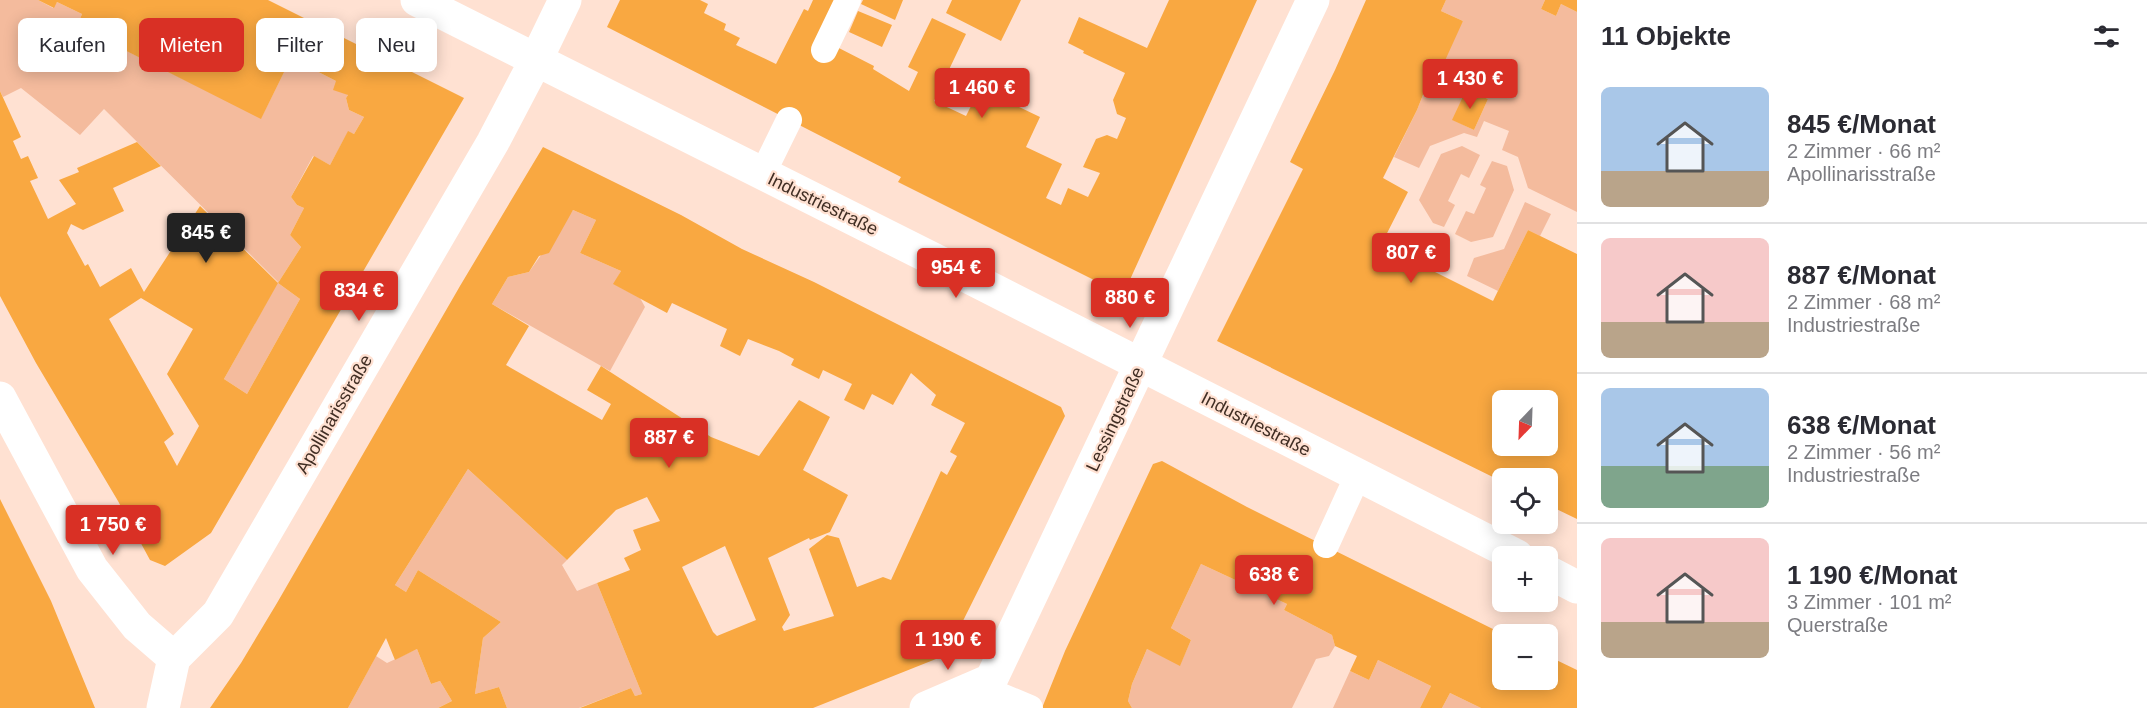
<!DOCTYPE html>
<html lang="de">
<meta charset="utf-8">
<style>
body{margin:0;font-family:Helvetica,sans-serif;background:#f7f7f7;color:#2b2b33;height:100vh;display:flex;flex-direction:column;font-size:22px;white-space:nowrap}
*{box-sizing:border-box;margin:0}
p{font-size:20px;color:#7c7c81}
.icon{flex:none;width:33px;height:33px;fill:none;stroke:currentColor;stroke-width:2;stroke-linecap:round;stroke-linejoin:round}
.map{position:relative;flex:1;overflow:hidden}
.sheet{display:flex;flex-direction:column;background:#fff;width:570px}
.sheet>*{flex:none}
.guide{position:absolute;left:18px;top:18px;width:570px;height:54px;display:flex;gap:12px}
.needle{width:39px;rotate:203deg}
.fabs{position:absolute;left:1492px;top:390px;display:grid;gap:12px}
.fabs a{display:grid;place-items:center;width:66px;height:66px;border-radius:9px;background:#fff;box-shadow:0 3px 15px #0003;font-size:30px}
.price{position:absolute;translate:-50% -51px;padding:0 14px;border-radius:6px;background:#d93025;color:#fff;font-size:20px;line-height:39px;filter:drop-shadow(0 2px 3px #0008)}
.price::after{content:'';position:absolute;left:50%;top:36px;width:18px;height:14px;margin-left:-9px;background:inherit;clip-path:polygon(0 0,100% 0,50% 100%)}
.price.current{background:#222;color:#fff}
ul{padding:0;list-style:none}
li{display:flex;align-items:center;gap:18px;height:150px;padding:0 24px}
li+li{border-top:2px solid #e1e1e2}
li span{display:grid;place-items:center;flex:none;width:168px;height:120px;border-radius:9px;color:#555}
li>.icon{margin-inline-start:auto}
span .icon{width:72px;height:72px;fill:#fffc;stroke-width:1}
li b{font-size:26px}
h2{display:flex;justify-content:space-between;align-items:center;height:72px;padding:0 24px;font-size:26px}
.chip{padding:0 21px;border-radius:9px;background:#fff;box-shadow:0 3px 15px #0003;font-size:21px;line-height:54px}
.chip.current{background:#d93025;color:#fff}
main{display:flex;flex:1;min-height:0}
.map>svg:first-child{display:block}
</style>
<main>
<div class="map">
<svg width="1577" height="708" viewBox="0 0 1577 708">
<rect width="100%" height="100%" fill="#ffe1d2"/>
<path fill="#f4bb9d" fill-rule="evenodd" d="M 0,0 L 38,0 L 53,8 L 57,2 L 82,14 L 77,26 L 261,118 L 291,58 L 336,81 L 348,95 L 346,98 L 349,110 L 364,117 L 354,134 L 348,132 L 330,165 L 313,156 L 291,197 L 297,205 L 304,208 L 290,235 L 301,247 L 278,283 L 300,299 L 247,394 L 224,379 L 278,282 L 104,109 L 80,135 L 21,88 L 3,97 L 0,91 Z
M 1446,0 L 1545,0 L 1541,9 L 1556,16 L 1561,4 L 1577,12 L 1577,212 L 1528,188 L 1518,157 L 1502,150 L 1509,131 L 1484,121 L 1477,137 L 1464,133 L 1430,146 L 1419,168 L 1394,157 L 1417,110 L 1436,62 L 1463,21 L 1441,11 ZM 1466,90 L 1488,99 L 1474,130 L 1453,120 Z
M 1462,146 L 1480,155 L 1469,178 L 1461,174 L 1448,201 L 1455,205 L 1444,227 L 1433,223 L 1419,200 L 1441,154 Z
M 1492,161 L 1507,166 L 1514,190 L 1493,237 L 1471,242 L 1455,234 L 1466,211 L 1474,214 L 1486,188 L 1480,185 Z
M 1525,202 L 1551,214 L 1540,236 L 1528,230 L 1498,291 L 1467,276 L 1474,258 L 1504,249 Z
M 573,210 L 596,220 L 580,253 L 621,271 L 614,284 L 640,298 L 645,307 L 610,371 L 492,304 L 508,277 L 529,272 Z
M 468,469 L 567,560 L 562,565 L 577,591 L 597,583 L 642,694 L 635,696 L 631,688 L 579,708 L 507,708 L 499,687 L 475,694 L 483,638 L 501,622 L 418,570 L 406,592 L 395,585 Z
M 1201,564 L 1287,604 L 1284,610 L 1332,635 L 1335,646 L 1329,656 L 1316,659 L 1292,708 L 1132,708 L 1128,701 L 1132,684 L 1147,649 L 1180,665 L 1191,640 L 1171,628 Z
M 417,649 L 431,684 L 440,681 L 452,701 L 438,708 L 348,708 L 376,656 L 387,663 Z
M 1378,660 L 1431,686 L 1420,708 L 1333,708 L 1350,671 L 1369,680 Z
M 1450,693 L 1481,708 L 1442,708 Z"/>
<path fill="#f9a841" fill-rule="evenodd" d="M 38,0 L 268,0 L 464,98 L 211,533 L 165,566 L 150,560 L 118,501 L 36,363 L 0,296 L 0,91 L 21,137 L 13,141 L 21,159 L 28,156 L 38,178 L 30,181 L 48,219 L 76,204 L 59,180 L 79,172 L 77,168 L 137,142 L 161,166 L 113,188 L 124,211 L 83,230 L 71,224 L 67,233 L 85,266 L 88,264 L 100,287 L 131,268 L 144,292 L 200,206 L 278,283 L 301,247 L 290,235 L 304,208 L 297,205 L 291,197 L 314,156 L 330,165 L 348,131 L 354,134 L 364,117 L 349,110 L 346,98 L 348,95 L 333,90 L 336,81 L 291,58 L 261,119 L 77,26 L 82,14 L 57,2 L 54,8 ZM 278,283 L 300,299 L 247,394 L 224,379 ZM 141,298 L 193,329 L 167,374 L 199,426 L 177,466 L 164,442 L 174,434 L 109,319 Z
M 620,0 L 700,0 L 708,4 L 704,13 L 726,24 L 724,30 L 740,38 L 736,45 L 776,64 L 804,9 L 808,11 L 813,0 L 836,0 L 833,45 L 874,66 L 873,69 L 909,91 L 918,72 L 908,67 L 932,18 L 966,34 L 934,101 L 966,116 L 980,88 L 1040,117 L 1026,147 L 1062,164 L 1046,198 L 1061,205 L 1068,188 L 1088,197 L 1100,173 L 1083,167 L 1096,139 L 1107,135 L 1117,139 L 1126,118 L 1117,114 L 1113,100 L 1125,73 L 1083,53 L 1084,51 L 1068,43 L 1079,17 L 1147,48 L 1169,0 L 1257,0 L 1128,284 L 1112,289 L 898,182 L 901,177 L 607,27 Z
M 863,0 L 903,0 L 895,20 L 861,4 Z
M 952,0 L 1021,0 L 1001,41 L 946,13 Z
M 1366,0 L 1446,0 L 1441,11 L 1463,21 L 1443,65 L 1436,62 L 1417,110 L 1383,178 L 1408,192 L 1381,245 L 1493,301 L 1528,230 L 1577,254 L 1577,519 L 1548,505 L 1548,478 L 1503,478 L 1503,482 L 1217,341 L 1303,169 L 1290,162 L 1335,70 ZM 1503,400 L 1548,400 L 1548,446 L 1503,446 Z
M 1545,0 L 1577,0 L 1577,12 L 1561,4 L 1556,16 L 1541,9 Z
M 858,11 L 892,25 L 882,47 L 849,32 Z
M 1466,90 L 1488,99 L 1474,130 L 1452,120 Z
M 543,147 L 681,215 L 742,249 L 814,282 L 1061,407 L 1065,416 L 946,655 L 813,708 L 580,708 L 631,688 L 635,696 L 642,694 L 597,583 L 630,570 L 624,558 L 641,550 L 633,530 L 660,521 L 647,497 L 616,510 L 567,560 L 468,469 L 395,585 L 406,592 L 418,570 L 501,622 L 483,638 L 475,694 L 499,687 L 507,708 L 438,708 L 452,701 L 440,681 L 431,684 L 417,649 L 395,660 L 386,638 L 348,708 L 210,708 L 241,663 L 277,603 L 460,286 ZM 573,210 L 596,220 L 580,253 L 621,271 L 613,284 L 667,313 L 672,303 L 727,329 L 720,346 L 740,356 L 748,339 L 779,351 L 794,359 L 791,365 L 819,379 L 823,370 L 852,384 L 844,400 L 864,410 L 872,394 L 893,405 L 911,373 L 936,395 L 931,405 L 965,423 L 950,452 L 957,456 L 947,475 L 941,471 L 891,580 L 883,577 L 857,587 L 839,538 L 827,535 L 809,549 L 834,616 L 784,631 L 782,627 L 790,615 L 768,558 L 809,538 L 810,540 L 830,532 L 848,495 L 803,470 L 830,417 L 799,400 L 759,456 L 711,437 L 601,366 L 587,390 L 611,404 L 602,420 L 506,365 L 529,326 L 492,304 L 508,277 L 529,272 L 539,256 L 549,253 ZM 725,546 L 756,620 L 717,636 L 713,632 L 682,567 Z
M 1162,461 L 1247,507 L 1503,634 L 1503,680 L 1548,680 L 1548,656 L 1577,670 L 1577,708 L 1481,708 L 1450,693 L 1442,708 L 1420,708 L 1431,686 L 1378,660 L 1369,680 L 1350,671 L 1357,656 L 1335,646 L 1332,635 L 1284,610 L 1287,604 L 1201,564 L 1171,628 L 1191,640 L 1180,666 L 1147,649 L 1132,684 L 1128,701 L 1132,708 L 1042,708 L 1065,651 L 1153,464 Z
M 0,499 L 51,601 L 95,708 L 0,708 Z"/>
<g fill="none" stroke-linecap="round" stroke-linejoin="round">
<path stroke="#fff" stroke-width="26" d="M 824,50 L 848,0
M 762,175 L 789,120
M 1326,545 L 1358,475
M 987,690 L 1030,708"/>
<path stroke="#fff" stroke-width="33" d="M 417,0 L 941,263 L 1517,556
M 0,398 L 92,569 L 137,626 L 174,658 L 163,708
M 1548,572 L 1577,587
M 174,658 L 218,614 L 493,142 L 536,60 L 565,0
M 926,708 L 991,680
M 981,708 L 991,680 L 1313,0"/>
</g>
<g text-anchor="middle" dominant-baseline="central" stroke-width="4.5" stroke-linejoin="round" paint-order="stroke">
<g font-size="18" fill="#412e24" stroke="#ffe1d2">
<text transform="translate(823 204) rotate(26)">Industriestraße</text>
<text transform="translate(334 414) rotate(-60)">Apollinarisstraße</text>
<text transform="translate(1115 419) rotate(-65)">Lessingstraße</text>
<text transform="translate(1256 424) rotate(27)">Industriestraße</text>
</g>
</g>
</svg>
<div class="fabs">
<a><svg class="needle" viewBox="-14 -14 28 28"><path d="M0-13l5 13h-10z" fill="#e53935"/><path d="M0 13l5-13h-10z" fill="#7c7c81"/></svg></a>
<a><svg class="icon" aria-label="locate" viewBox="0 0 24 24"><circle cx="12" cy="12" r="6"/><path d="M12 2v4M12 18v4M2 12h4M18 12h4"/></svg></a>
<a>+</a>
<a>−</a>
</div>
<b class="price" style="left:1470px;top:110px">1 430 €</b>
<b class="price" style="left:982px;top:119px">1 460 €</b>
<b class="price current" style="left:206px;top:264px">845 €</b>
<b class="price" style="left:1411px;top:284px">807 €</b>
<b class="price" style="left:956px;top:299px">954 €</b>
<b class="price" style="left:359px;top:322px">834 €</b>
<b class="price" style="left:1130px;top:329px">880 €</b>
<b class="price" style="left:669px;top:469px">887 €</b>
<b class="price" style="left:113px;top:556px">1 750 €</b>
<b class="price" style="left:1274px;top:606px">638 €</b>
<b class="price" style="left:948px;top:671px">1 190 €</b>
<div class="guide">
<a class="chip">Kaufen</a>
<a class="chip current">Mieten</a>
<a class="chip">Filter</a>
<a class="chip">Neu</a>
</div>
</div>
<section class="sheet">
<h2>11 Objekte<svg class="icon" aria-label="filters" viewBox="0 0 24 24"><path d="M4 7h16M4 17h16"/><circle cx="9" cy="7" r="2"/><circle cx="15" cy="17" r="2"/></svg></h2>
<ul>
<li><span style="background:linear-gradient(#a9c7e8 70%,#b9a48a 0)"><svg class="icon" aria-label="home" viewBox="0 0 24 24"><path d="M3 11l9-7 9 7M6 9v11h12V9"/></svg></span><div><b>845 €/Monat</b><p>2 Zimmer · 66 m²</p><p>Apollinarisstraße</p></div></li>
<li><span style="background:linear-gradient(#f6c9c9 70%,#b9a48a 0)"><svg class="icon" aria-label="home" viewBox="0 0 24 24"><path d="M3 11l9-7 9 7M6 9v11h12V9"/></svg></span><div><b>887 €/Monat</b><p>2 Zimmer · 68 m²</p><p>Industriestraße</p></div></li>
<li><span style="background:linear-gradient(#a9c7e8 65%,#7fa58c 0)"><svg class="icon" aria-label="home" viewBox="0 0 24 24"><path d="M3 11l9-7 9 7M6 9v11h12V9"/></svg></span><div><b>638 €/Monat</b><p>2 Zimmer · 56 m²</p><p>Industriestraße</p></div></li>
<li><span style="background:linear-gradient(#f6c9c9 70%,#b9a48a 0)"><svg class="icon" aria-label="home" viewBox="0 0 24 24"><path d="M3 11l9-7 9 7M6 9v11h12V9"/></svg></span><div><b>1 190 €/Monat</b><p>3 Zimmer · 101 m²</p><p>Querstraße</p></div></li>
</ul>
</section>
</main>
